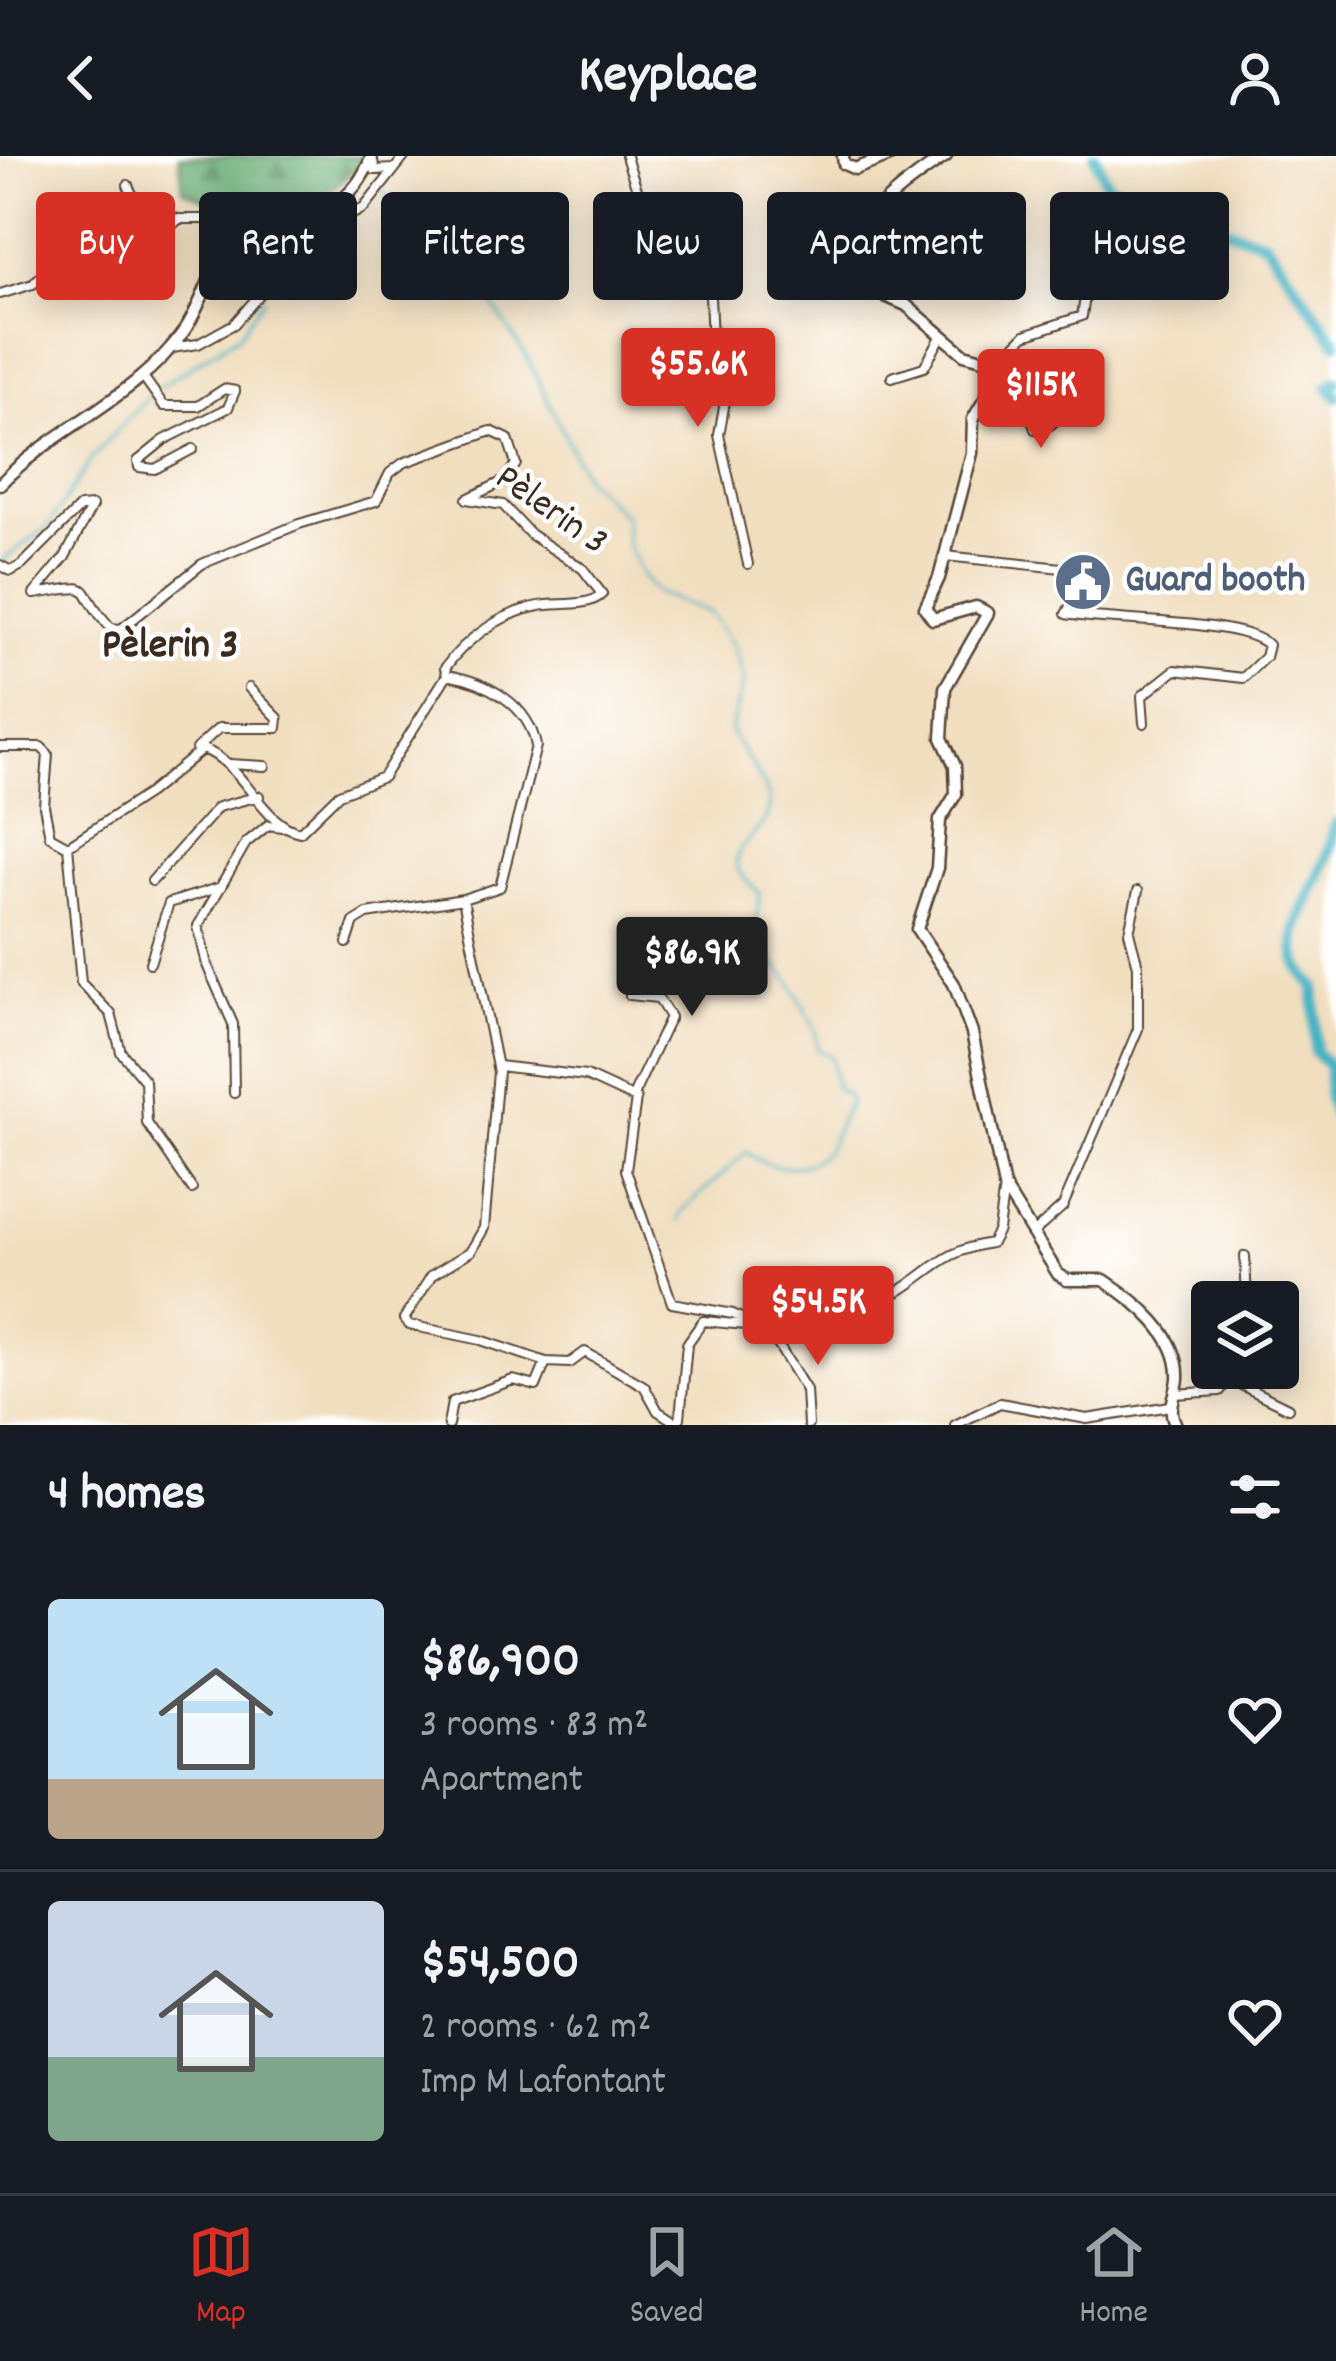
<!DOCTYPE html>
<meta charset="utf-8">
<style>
body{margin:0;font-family:Dekko,sans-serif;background:#242831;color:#f1f3f6;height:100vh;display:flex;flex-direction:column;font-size:45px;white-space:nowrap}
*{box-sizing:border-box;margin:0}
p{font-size:39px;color:#9ea1a6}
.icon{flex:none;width:66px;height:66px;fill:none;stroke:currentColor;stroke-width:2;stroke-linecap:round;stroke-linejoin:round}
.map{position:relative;height:1269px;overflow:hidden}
.side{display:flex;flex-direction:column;background:#171b24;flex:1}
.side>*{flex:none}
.top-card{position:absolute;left:36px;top:36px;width:1266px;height:108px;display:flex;gap:24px}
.buttons{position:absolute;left:1191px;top:1125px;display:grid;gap:24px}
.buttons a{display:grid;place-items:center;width:108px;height:108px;border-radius:12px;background:#171b24;box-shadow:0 6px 30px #0003;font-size:60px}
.price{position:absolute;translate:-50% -102px;padding:0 27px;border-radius:12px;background:#d93025;color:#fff;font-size:39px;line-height:78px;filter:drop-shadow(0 3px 6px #0008)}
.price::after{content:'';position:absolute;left:50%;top:72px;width:36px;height:27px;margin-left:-18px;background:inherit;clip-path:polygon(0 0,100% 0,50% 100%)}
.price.current{background:#222;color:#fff}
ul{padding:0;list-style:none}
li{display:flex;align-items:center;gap:36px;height:300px;padding:0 48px}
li+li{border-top:3px solid #363941}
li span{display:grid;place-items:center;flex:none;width:336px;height:240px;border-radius:12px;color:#555}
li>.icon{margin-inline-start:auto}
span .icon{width:144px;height:144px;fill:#fffc;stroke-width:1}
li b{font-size:51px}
h2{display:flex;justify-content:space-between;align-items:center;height:144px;padding:0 48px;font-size:51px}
.tag{padding:0 42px;border-radius:12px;background:#171b24;box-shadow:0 6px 30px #0003;font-size:42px;line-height:108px}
.tag.current{background:#d93025;color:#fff}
header{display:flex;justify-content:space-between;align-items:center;height:156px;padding:0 48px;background:#171b24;font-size:54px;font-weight:700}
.tabs{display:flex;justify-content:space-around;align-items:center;height:168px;border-top:3px solid #363941;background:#171b24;font-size:33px;color:#9ea1a6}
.tabs a{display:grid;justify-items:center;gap:6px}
.tabs .current{color:#d93025}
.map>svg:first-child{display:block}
</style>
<header><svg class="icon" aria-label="back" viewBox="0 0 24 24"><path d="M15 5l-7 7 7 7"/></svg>Keyplace<svg class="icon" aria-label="person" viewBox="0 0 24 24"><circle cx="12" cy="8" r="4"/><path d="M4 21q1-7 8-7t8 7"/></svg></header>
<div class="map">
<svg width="1336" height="1269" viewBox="0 0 1336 1269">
<defs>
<pattern id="forest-firs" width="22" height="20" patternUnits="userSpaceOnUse" patternTransform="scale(3)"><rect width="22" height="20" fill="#66ac72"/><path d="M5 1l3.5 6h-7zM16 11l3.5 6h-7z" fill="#558c5d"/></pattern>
</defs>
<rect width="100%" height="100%" fill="#fff"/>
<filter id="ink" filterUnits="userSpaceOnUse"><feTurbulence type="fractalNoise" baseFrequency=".00833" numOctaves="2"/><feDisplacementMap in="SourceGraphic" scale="24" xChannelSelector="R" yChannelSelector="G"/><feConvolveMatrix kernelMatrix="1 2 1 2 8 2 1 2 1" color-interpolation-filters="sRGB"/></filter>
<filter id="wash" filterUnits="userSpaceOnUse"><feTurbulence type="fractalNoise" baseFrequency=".004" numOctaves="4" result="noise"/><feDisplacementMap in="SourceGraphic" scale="48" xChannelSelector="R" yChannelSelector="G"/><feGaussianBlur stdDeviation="2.7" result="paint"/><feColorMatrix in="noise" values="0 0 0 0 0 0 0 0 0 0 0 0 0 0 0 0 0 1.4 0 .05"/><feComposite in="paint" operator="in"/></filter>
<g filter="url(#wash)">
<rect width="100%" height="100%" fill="#f1debf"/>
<path fill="url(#forest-firs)" stroke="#506b48" stroke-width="3" d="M 179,0 L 362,0 L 357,12 L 308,53 L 261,44 L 239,59 L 183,34 Z"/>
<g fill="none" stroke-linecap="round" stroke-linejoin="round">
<path stroke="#47b4c4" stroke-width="3" d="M 382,34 L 423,93 L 485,137 L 527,201 L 585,322 L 625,360 L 627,387 L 643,422 L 657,437 L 710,457 L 733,490 L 744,524 L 730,575 C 738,591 767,627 769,642 C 776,684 700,691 760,737 L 753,783 L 790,825 L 815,873 L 818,894 L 831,900 L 836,932 L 849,941 L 849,949 C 840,961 838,970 832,984 C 817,1018 771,1018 747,996 L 681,1056 L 679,1066
M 158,232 L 239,179 L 263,143
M 1,405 L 47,372 L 93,301 L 153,235"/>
<path stroke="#47b4c4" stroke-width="12" d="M 1095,0 L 1107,28 L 1140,48 L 1152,74 L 1177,66 L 1213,69 L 1265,86 L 1336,186
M 1336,225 L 1329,231 L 1336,240
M 1336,668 C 1331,683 1328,700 1321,715 C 1304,758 1275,792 1315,831 L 1315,896 L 1330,911 L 1329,943 L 1336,964"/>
</g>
</g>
<g filter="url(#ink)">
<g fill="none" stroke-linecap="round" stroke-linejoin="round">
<g stroke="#564536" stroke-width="12">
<path id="street" d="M 626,0 C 634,29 662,85 635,107
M 372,1 L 375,14 L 393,13
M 128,29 L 140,56 L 179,63
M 0,138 L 33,128 L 60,100 C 114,99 138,100 179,63 L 206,63 L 241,74
M 710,141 L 712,183 L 731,212 L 719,279 L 748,408
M 172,192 L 198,188 L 234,168 L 309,82 L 364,52 L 405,0
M 997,207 L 1025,179 L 1082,160 L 1085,141
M 142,219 L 164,250 L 198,250 L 224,233 L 235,235 L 228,252 L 164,284 L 138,305 L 139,311 L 155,313 L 193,293
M 892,221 L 924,211 L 941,181
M 992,233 L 1026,246 L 1035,273 L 1050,269 L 1095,233
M 1034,267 L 1062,251
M 945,400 L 1062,412 L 1078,435 L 1066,458 C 1107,466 1243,463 1268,489 L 1265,501 L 1243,522 L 1175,514 L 1142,540 L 1144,567
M 0,409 L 11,415 L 22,409 L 80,351 L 92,350 L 65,401 L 34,438 C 104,428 69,426 111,472 L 121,473 L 202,408 L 299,368 L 376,345 L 390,317 L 403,307 L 491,275 L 508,283 L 516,308 L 504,325 L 467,343 L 503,349 L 530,378 L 583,413 L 602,438 C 588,452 558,446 539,450 C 504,456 465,483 445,512 L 447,519 C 487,526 529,548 536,590 L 500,731 L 463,743 L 367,758 L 354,766 L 347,787
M 0,591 L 41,591 L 48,598 L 44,650 L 50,680 L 68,690 L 149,637 L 203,593 C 244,608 262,669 300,676 L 339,638 L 383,621 L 447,519
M 196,593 L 219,572 L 277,572 L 278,562 L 249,532
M 229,608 L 265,610
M 68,690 L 81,827 L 111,858 L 121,896 L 145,925 L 147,967 L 192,1033
M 152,725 L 218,651 L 259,640
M 463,743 L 498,916 L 484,1072 L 471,1095 L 432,1119 L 404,1163 L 409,1169 L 481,1184 L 546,1206 L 570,1207 L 585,1196 L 644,1230 L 658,1255 L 675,1266 L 680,1262 L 687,1188 L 703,1165 L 756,1170 L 772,1179 C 804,1132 836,1160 875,1146 C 924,1129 934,1095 991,1087 L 998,1074 L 1004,1031
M 150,807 L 169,747 L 221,731
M 630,839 L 658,842 L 670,861 L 633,940
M 498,910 L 586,920 L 636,943 L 626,1014 L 672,1147 L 733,1158 L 749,1166
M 234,937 L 233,868 L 207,809 L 198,770 L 246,687 L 268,669 L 282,671
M 1033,1077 L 1063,1050 L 1138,873 L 1138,810 L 1129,776 L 1138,735
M 1245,1100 L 1247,1146
M 772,1179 L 806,1234 L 808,1269
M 1231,1224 L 1288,1252
M 1175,1238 L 1220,1235 L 1236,1212
M 448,1269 L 452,1246 L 513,1224 L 536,1230 L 546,1206
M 955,1269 L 1000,1247 L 1087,1263 L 1171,1250"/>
</g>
<g stroke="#564536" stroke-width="15">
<path id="secondary" d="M 843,0 L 844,8 L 855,13 L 890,0
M 946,0 C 904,28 855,63 840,114 L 848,124 L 906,149 L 964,198 L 997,207 L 1002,214 L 973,263 L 972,297 L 939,422 L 925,452 L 933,463 L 976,451 L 988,457 L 945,532 L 942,582 L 955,610 L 956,638 L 940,664 L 937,712 L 917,773 L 954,828 L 972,877 L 1004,1031 L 1058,1118 L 1067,1124 L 1104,1124 C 1136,1145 1180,1179 1178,1222 C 1177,1240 1166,1252 1176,1269
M 0,328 C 56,270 136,243 184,175 C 206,144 213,96 244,73 C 285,41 340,81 372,0"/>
</g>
<use href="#street" stroke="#fff" stroke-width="8"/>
<use href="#secondary" stroke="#fff" stroke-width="10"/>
</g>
</g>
<defs>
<g id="civic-disc" transform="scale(3)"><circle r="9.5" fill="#5c6f8a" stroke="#fff"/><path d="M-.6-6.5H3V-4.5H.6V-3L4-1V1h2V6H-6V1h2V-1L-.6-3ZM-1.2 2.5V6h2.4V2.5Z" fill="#fff"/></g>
</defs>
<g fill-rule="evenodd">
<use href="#civic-disc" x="1083" y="426"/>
</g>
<g text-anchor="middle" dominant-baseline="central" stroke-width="9" stroke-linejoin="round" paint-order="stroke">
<g font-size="39" fill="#3b2a1e" stroke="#fff">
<text transform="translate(550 356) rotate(35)">Pèlerin 3</text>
</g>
<g font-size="39" font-weight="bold" fill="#4e5e75" stroke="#fff" text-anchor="start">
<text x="1125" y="426">Guard booth</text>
</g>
<g font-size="42" font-weight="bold" fill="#3b2a1e" stroke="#fff">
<text x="170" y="492">Pèlerin 3</text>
</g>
</g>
</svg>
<div class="buttons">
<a><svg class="icon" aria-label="layers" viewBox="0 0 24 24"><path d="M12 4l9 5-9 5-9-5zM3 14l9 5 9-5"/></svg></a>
</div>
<b class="price" style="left:698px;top:274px">$55.6K</b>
<b class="price" style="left:1041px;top:295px">$115K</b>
<b class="price current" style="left:692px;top:863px">$86.9K</b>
<b class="price" style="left:818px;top:1212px">$54.5K</b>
<div class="top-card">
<a class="tag current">Buy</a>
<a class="tag">Rent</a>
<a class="tag">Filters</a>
<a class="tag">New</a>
<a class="tag">Apartment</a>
<a class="tag">House</a>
</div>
</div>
<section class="side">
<h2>4 homes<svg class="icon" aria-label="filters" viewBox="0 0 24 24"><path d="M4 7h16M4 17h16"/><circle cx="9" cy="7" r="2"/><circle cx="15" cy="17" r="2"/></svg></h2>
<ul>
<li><span style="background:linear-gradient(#bfe0f5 75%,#b9a48a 0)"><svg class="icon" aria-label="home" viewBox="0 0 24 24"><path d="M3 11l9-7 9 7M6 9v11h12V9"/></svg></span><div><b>$86,900</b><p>3 rooms · 83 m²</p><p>Apartment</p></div><svg class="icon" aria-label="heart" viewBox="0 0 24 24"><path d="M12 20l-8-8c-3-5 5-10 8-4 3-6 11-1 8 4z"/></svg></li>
<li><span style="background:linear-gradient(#c9d6e8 65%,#7fa58c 0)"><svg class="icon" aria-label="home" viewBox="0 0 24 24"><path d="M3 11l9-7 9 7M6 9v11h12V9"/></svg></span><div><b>$54,500</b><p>2 rooms · 62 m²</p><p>Imp M Lafontant</p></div><svg class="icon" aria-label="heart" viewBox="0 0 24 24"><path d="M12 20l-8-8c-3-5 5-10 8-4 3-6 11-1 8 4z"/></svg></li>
</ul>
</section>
<nav class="tabs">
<a class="current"><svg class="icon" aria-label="map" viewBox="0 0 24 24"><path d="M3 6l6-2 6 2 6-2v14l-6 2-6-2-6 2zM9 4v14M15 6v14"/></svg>Map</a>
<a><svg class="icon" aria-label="saved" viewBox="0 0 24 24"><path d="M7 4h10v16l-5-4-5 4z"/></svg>Saved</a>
<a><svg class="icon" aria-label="home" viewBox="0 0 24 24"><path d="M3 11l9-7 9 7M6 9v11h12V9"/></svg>Home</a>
</nav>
